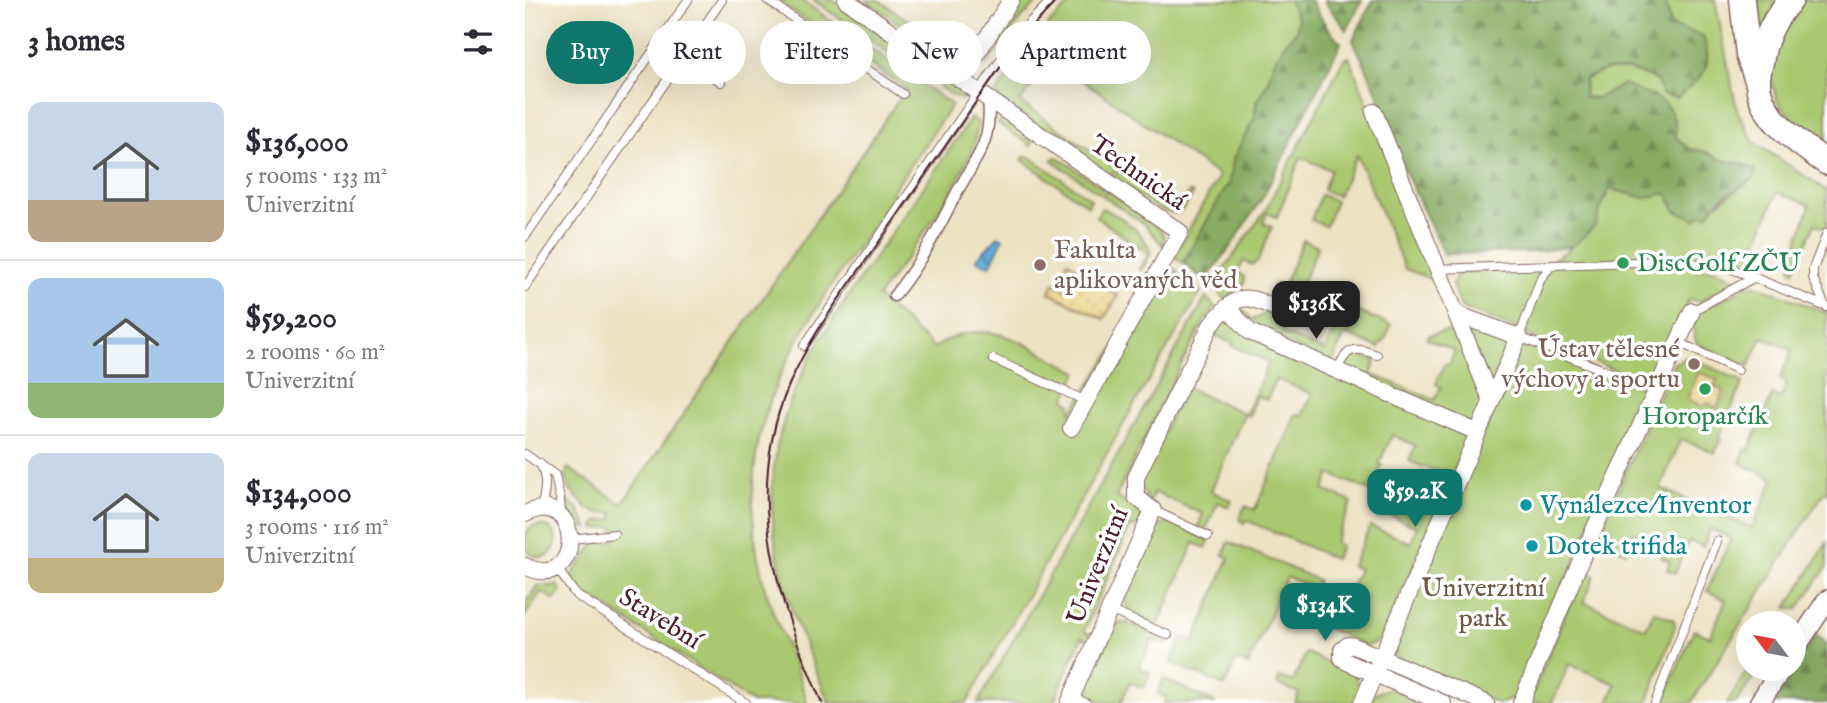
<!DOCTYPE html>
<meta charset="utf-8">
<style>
body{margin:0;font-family:"IM FELL English",serif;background:#f2f2f3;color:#2b2b33;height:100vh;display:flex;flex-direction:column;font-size:26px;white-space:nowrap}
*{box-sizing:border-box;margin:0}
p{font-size:23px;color:#7c7c81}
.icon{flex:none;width:38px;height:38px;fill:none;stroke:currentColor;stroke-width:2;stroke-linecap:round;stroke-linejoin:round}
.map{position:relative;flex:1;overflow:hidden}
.side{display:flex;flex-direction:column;background:#fff;width:525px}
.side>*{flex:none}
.guide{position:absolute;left:21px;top:21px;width:665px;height:63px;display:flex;gap:14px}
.needle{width:46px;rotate:302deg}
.fabs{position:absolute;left:1211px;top:611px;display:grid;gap:14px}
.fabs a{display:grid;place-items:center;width:70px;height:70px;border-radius:50%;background:#fff;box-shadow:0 7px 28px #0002;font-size:35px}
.price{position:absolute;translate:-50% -60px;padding:0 16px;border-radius:14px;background:#0f766e;color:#fff;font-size:23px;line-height:46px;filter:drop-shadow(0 2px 4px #0008)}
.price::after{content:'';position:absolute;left:50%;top:42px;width:21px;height:16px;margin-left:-10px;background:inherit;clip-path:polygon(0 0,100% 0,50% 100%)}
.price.current{background:#222;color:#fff}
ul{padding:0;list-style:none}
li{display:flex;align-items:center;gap:21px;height:175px;padding:0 28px}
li+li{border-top:2px solid #e1e1e2}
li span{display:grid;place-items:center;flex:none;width:196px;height:140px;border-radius:14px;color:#555}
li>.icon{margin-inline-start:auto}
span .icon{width:84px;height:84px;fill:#fffc;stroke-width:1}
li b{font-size:30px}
h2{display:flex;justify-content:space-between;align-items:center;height:84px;padding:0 28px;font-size:30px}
.pill{padding:0 24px;border-radius:32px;background:#fff;box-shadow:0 7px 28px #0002;font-size:24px;line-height:63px}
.pill.current{background:#0f766e;color:#fff}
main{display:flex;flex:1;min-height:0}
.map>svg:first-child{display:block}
</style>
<main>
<section class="side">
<h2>3 homes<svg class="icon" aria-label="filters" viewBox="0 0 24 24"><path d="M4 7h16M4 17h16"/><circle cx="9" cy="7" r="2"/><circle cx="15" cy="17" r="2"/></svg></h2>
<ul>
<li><span style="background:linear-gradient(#c9d6e8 70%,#b9a48a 0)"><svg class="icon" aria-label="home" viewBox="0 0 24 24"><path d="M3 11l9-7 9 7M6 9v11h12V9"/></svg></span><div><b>$136,000</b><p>5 rooms · 133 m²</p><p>Univerzitní</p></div></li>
<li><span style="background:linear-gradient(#a9c7e8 75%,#8fb573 0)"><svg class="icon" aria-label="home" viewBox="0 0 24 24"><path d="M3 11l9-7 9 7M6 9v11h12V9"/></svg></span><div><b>$59,200</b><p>2 rooms · 60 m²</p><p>Univerzitní</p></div></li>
<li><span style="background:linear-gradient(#c9d6e8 75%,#c2b280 0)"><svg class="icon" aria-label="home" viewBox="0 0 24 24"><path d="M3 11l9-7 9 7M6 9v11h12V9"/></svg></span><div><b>$134,000</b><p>3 rooms · 116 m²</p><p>Univerzitní</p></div></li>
</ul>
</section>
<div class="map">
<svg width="1302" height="703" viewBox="0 0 1302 703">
<defs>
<pattern id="forest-firs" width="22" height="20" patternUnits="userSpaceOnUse" patternTransform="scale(1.75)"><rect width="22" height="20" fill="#87ac62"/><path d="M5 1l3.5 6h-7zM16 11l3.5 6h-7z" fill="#708b51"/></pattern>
<pattern id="sand-dots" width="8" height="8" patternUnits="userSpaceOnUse" patternTransform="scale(1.75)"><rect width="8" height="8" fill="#eeda9e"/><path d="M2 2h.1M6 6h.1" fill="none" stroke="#cebb88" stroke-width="1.8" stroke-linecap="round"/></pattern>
<pattern id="water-waves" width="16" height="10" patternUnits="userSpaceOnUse" patternTransform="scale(1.75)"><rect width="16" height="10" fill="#61afdb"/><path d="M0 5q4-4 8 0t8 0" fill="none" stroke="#528eb2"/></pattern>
</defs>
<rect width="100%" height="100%" fill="#fff"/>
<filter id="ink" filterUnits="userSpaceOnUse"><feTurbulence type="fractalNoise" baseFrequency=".0143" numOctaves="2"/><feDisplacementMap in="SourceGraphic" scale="14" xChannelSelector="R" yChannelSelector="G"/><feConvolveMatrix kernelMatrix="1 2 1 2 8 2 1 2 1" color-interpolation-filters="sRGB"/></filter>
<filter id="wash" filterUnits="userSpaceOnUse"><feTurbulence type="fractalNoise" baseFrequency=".00686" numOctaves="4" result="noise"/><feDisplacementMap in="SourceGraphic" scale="28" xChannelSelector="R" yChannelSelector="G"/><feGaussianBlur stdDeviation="1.57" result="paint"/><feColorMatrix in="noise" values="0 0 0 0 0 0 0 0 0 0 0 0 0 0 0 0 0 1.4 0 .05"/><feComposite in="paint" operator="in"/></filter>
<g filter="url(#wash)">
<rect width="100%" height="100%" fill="#ece3c3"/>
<path fill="#aac870" stroke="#7a744e" stroke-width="2" d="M 251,0 L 276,0 L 427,105 L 366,193 L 373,199 L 362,205 C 280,324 201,418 236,573 C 246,618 271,658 282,703 L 228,703 L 52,588 L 46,576 L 71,542 L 89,541 L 89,527 L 70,529 L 69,526 L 74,521 L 88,519 L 88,513 L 72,513 L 63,509 L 45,490 L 40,475 L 43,468 L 97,504 L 381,89 Z
M 288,0 L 308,0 L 412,73 L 407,79 L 402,79 Z
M 340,0 L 354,0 L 411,40 L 415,46 L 415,57 L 399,47 L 402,42 Z
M 493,0 L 515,0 L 495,20 L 461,65 L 456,61 L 477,30 Z
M 549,0 L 764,0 L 773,19 L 772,30 L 758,46 L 749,63 L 742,84 L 731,102 L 730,117 L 709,157 L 704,182 L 658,263 L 649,256 L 694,176 L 527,59 L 495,102 L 591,168 L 586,176 L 469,96 L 498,55 L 525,23 Z
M 1140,0 L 1190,0 L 1212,110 L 1229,142 L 1302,191 L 1302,229 L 1290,224 L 1269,271 L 1266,270 L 1266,261 L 1285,205 L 1252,192 L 1224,263 L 1202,254 L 1173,259 L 1172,269 L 1190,269 L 1214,281 L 1174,302 L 1164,299 L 1128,380 L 1118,381 L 1001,335 L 1001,333 L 936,307 L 927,284 L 931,276 L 938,272 L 1016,268 L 1048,246 L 1076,207 L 1085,189 L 1093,189 L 1120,198 L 1141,193 L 1146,200 L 1166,216 C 1186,212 1209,191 1228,179 L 1219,165 L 1196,160 L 1179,151 L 1164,149 L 1151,137 L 1150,120 L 1128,95 L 1116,94 L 1099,85 L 1073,98 L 1059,97 L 1060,79 L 1081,70 L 1105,70 L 1132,80 L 1138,95 L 1152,98 L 1161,89 L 1178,36 L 1146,26 Z
M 1223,0 L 1252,0 L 1230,52 Z
M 1275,0 L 1302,0 L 1302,146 L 1284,134 L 1254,105 L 1244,74 L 1245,46 Z
M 824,57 L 914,282 L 880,269 L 832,155 L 813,196 L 798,190 L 806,170 L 776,157 L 752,217 L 742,213 L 738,223 L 747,227 L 733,261 L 727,265 L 719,261 L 713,271 L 720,278 L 719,284 L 700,300 L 688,285 L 740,211 L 818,60 Z
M 417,76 L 442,93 L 437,100 L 415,88 L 414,83 Z
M 446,118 L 453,122 C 451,171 382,255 353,297 L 409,348 C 463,310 503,348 553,372 L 540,399 L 546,404 L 546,413 L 644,265 L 676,292 L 613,398 L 442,703 L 304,703 C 284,653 259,602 251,547 C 232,424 286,350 352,254 C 383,209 415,164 446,118 Z
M 477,118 L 508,140 L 506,146 L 473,123 Z
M 500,156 L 505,157 L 566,199 L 563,206 L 497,160 Z
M 530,157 L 533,157 L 578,188 L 574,193 L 527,160 Z
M 594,170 L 652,210 L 665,192 L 668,194 C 664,200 661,209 654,212 C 638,219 602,187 589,178 Z
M 581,190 L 635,229 L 639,236 L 639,247 L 620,225 L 577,195 Z
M 796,195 L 811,201 L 801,226 L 786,220 Z
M 577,208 C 596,216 619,232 626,252 L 617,271 L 614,269 L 624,254 L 571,217 Z
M 778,240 L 793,246 L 766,310 L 750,302 L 746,292 L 749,284 L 758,287 Z
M 1224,285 L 1234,286 L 1302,313 L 1302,493 L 1299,492 L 1166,703 L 1137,703 L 1169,630 L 1185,637 L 1201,600 L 1182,591 L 1206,538 L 1185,529 L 1178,547 L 1164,541 L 1150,573 L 1142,570 L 1145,561 L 1135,557 L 1139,545 L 1109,532 L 1101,552 L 1071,539 L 1148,364 L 1159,358 L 1168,359 L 1218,382 L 1194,437 L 1196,439 L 1190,453 L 1156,439 L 1135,488 L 1227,528 L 1249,479 L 1215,463 L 1221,449 L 1224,450 L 1247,395 L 1256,398 L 1262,383 L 1255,379 L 1267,350 L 1237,337 L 1224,366 L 1172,344 L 1167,326 L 1172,312 Z
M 681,297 L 690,307 L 679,321 L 638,400 L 591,497 L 610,507 L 618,518 L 615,525 L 604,528 L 559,631 L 569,636 L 566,641 L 557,637 L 528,703 L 453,703 Z
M 819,306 L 866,325 L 859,342 L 857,342 L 854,348 L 820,334 L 809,359 L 805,362 L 726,329 L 713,309 L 718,310 L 728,320 L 743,312 L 762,319 L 757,333 L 800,351 Z
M 699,321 L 706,321 L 945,433 L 926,478 L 884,461 L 890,445 L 867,435 L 854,464 L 857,465 L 846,491 L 805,474 L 799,490 L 827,502 L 810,542 L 816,546 L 810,559 L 721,520 L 719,523 L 714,520 L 720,506 L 730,510 L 771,414 L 777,416 L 787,394 L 751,379 L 742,400 L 732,396 L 724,416 L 719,414 L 686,491 L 707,501 L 704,507 L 693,502 L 681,529 L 673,526 L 678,514 L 629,492 L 624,503 L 614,483 L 660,387 L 721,414 L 744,362 L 708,346 L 709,344 L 688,334 Z
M 939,325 L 984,342 L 965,385 Z
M 933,329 L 960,398 L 948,425 L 820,370 L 819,365 L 824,358 L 834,355 L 851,360 L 846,374 L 910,400 L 916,387 L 911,384 L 918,367 L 920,364 L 924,365 L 930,351 L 902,339 L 904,335 Z
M 1006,344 L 1124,390 L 991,696 L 978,703 L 972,703 L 873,659 L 867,643 L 996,347 Z
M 881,474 L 920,491 L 856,640 L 841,646 L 793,624 L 805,595 L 805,591 L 821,598 L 834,569 L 827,566 L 845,526 L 886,543 L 892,527 L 864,515 Z
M 41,499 L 53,509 L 63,529 C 47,525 42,515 41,499 Z
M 642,523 L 650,524 L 684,540 L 681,548 L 669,543 L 633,626 L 604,612 L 600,598 L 632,526 Z
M-1 541a16 16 0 1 1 32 0a16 16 0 1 1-32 0Z
M 704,542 L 793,580 L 789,588 L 762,577 L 723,665 L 711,660 L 700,686 L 646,663 L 657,637 L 669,641 L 704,558 L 698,555 Z
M 1302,543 L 1302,567 L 1273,609 L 1262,608 Z
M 1058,570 L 1070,575 L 1059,602 L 1121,629 L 1129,611 L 1149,620 L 1150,626 L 1122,703 L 1083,703 L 1091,684 L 1044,664 L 1027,703 L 1004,703 Z
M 32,584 L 36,590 L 30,600 L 16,592 L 0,616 L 0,604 L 12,586 L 28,586 Z
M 597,623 L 606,624 L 644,639 L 641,645 L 627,640 L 614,668 L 625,673 L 619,688 L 605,682 L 596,703 C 556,703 559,690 571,658 C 578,642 580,629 597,623 Z
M 781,653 L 829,673 L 835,689 L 829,703 L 770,703 L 774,693 L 752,684 L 755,677 L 768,682 Z
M 1223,669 L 1234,669 L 1211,703 L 1202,703 Z
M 638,679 L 691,703 L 639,703 L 641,697 L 632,694 Z
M 864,688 L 898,703 L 843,703 L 847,695 Z"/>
<path fill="url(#forest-firs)" stroke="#686646" stroke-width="2" d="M 764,0 L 785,0 L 802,27 L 816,43 L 738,197 L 706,246 L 680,281 L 658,263 L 704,182 L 709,157 L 730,117 L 731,102 L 742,84 L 749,62 L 758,46 L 772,30 L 773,19 Z
M 799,0 L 837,0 L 822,30 L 801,4 Z
M 848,0 L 1140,0 L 1146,26 L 1178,36 C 1190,72 1176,75 1152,98 L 1138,95 L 1131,80 L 1105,70 L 1081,70 L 1060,79 L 1059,97 L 1073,98 L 1099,84 C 1129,102 1148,92 1151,137 L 1164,149 L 1179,151 L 1196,160 L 1219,164 L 1230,170 L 1229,179 C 1213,188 1191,198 1183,215 L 1174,215 L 1171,220 C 1154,209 1150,218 1144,196 L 1141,193 L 1120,198 L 1085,189 L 1079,198 L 1070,226 L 1048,246 L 1009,252 L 919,254 L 880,171 L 850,87 L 828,40 Z
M 1291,635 L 1302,645 L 1302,703 L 1251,703 L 1255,688 Z"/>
<path fill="url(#sand-dots)" stroke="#9c7c64" stroke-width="2" d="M 543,261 L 593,296 L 579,319 L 524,293 L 529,283 L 540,290 L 547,280 L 536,272 Z
M 1174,372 L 1192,380 L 1189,387 L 1199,391 L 1192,408 L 1182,403 L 1179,407 L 1162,399 Z"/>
<path fill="url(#water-waves)" stroke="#566783" stroke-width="2" d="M 473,236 L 478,239 L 465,266 L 451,260 Z"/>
</g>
<g filter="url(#ink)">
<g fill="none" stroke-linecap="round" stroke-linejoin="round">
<g stroke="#836460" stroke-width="10">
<path id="service" d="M 242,0 L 378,94
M 158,56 L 196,82
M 0,237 L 163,0
M 1027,265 L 1016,278 L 994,337 L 1130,390
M 912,269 L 1140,261 L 1200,266 L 1302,307
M 0,287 L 197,0
M 1300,306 L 1288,278 L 1288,269 L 1302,233
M 1167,311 L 1230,277
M 1153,342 L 1213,370
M 279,346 L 479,55 L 504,23 L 527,0
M 468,359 L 561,401
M 812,371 C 821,348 829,345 852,355
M 0,454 L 30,475 L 35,499 L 36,514
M 15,463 C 23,480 20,492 16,510
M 628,510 L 683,536
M 47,539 L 89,534
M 31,567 L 51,595 L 221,703
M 584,610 L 643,635
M 547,697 L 561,703
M 1130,703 L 1192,541"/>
</g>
<g stroke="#836460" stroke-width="13">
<path id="pedestrian" d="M 369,296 C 396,262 411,233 431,194 C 450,159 468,143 463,99"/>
</g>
<g stroke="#836460" stroke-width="18">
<path id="minor" d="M 321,0 L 655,232 L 546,428
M 435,80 L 486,0
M 849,112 L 966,400
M 702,307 L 725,332 L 865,394
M 873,398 L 952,432
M 0,514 C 59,484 60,596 0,566
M 544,703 L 628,510 L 611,497 L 611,477 L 686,325 C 716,288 721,296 760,312
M 837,703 L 994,337 L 931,314
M 918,703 L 822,662 L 817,658 L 817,650 L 823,645 L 829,646 L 961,703
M 996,703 L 1063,543 L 1167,311"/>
</g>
<g stroke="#836460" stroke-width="22">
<path id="tertiary" d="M 1269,650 L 1302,600
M 1234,703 L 1257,668"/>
</g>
<g stroke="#836460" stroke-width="27">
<path id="primary" d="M 1217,0 L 1223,55 L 1233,83"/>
</g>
<g stroke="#836460" stroke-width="27">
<path id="trunk" d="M 1266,0 C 1251,16 1241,34 1237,57 C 1236,65 1232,75 1233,84 C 1236,119 1276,145 1302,163"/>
</g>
<use href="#service" stroke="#fff" stroke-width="8"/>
<use href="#pedestrian" stroke="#fff" stroke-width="10"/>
<use href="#minor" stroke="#fff" stroke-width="16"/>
<use href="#tertiary" stroke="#fff" stroke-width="19"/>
<use href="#primary" stroke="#fff" stroke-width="24"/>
<use href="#trunk" stroke="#fff" stroke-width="24"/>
<path stroke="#4a1f2b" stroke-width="2" d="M 297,703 C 252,601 217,495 264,385 C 285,335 320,291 351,246 C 394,185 435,123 479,62 L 500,35 L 532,0"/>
</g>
</g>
<g fill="#2e9e5b" stroke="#fff" stroke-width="2.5">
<circle cx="1098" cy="263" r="7"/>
<circle cx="1180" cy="389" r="7"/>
</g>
<g fill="#8d6e63" stroke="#fff" stroke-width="2.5">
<circle cx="515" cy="265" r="7"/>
<circle cx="1169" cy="364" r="7"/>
</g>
<g fill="#0f9aa8" stroke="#fff" stroke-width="2.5">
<circle cx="1001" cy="505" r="7"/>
<circle cx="1007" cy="546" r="7"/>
</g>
<g text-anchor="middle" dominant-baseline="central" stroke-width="7" stroke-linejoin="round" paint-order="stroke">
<g font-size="26" fill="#4a1f2b" stroke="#fff">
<text transform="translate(613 173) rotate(35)">Technická</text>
<text transform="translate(573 566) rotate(-68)">Univerzitní</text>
<text transform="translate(135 619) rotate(32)">Stavební</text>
</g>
<g font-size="26" fill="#785e54" stroke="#fff" text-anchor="start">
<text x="529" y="250">Fakulta<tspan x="529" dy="30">aplikovaných věd</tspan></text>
<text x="1155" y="349" text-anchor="end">Ústav tělesné<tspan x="1155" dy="30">výchovy a sportu</tspan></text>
</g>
<g font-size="26" fill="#27864d" stroke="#fff" text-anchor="start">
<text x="1112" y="263">DiscGolf ZČU</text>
<text x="1180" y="416" text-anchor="middle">Horoparčík</text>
</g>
<g font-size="26" fill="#0d838f" stroke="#fff" text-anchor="start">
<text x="1015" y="505">Vynálezce/Inventor</text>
<text x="1021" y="546">Dotek trifida</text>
</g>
<g font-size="26" fill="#6c5a43" stroke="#fff">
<text x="958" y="588">Univerzitní<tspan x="958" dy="30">park</tspan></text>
</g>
</g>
</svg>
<div class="fabs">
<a><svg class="needle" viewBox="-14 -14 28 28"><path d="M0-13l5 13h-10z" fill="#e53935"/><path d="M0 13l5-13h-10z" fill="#7c7c81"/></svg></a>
</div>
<b class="price current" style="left:791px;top:341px">$136K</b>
<b class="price" style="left:890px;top:529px">$59.2K</b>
<b class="price" style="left:800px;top:643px">$134K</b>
<div class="guide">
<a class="pill current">Buy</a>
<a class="pill">Rent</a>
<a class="pill">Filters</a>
<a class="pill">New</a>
<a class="pill">Apartment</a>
</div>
</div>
</main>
